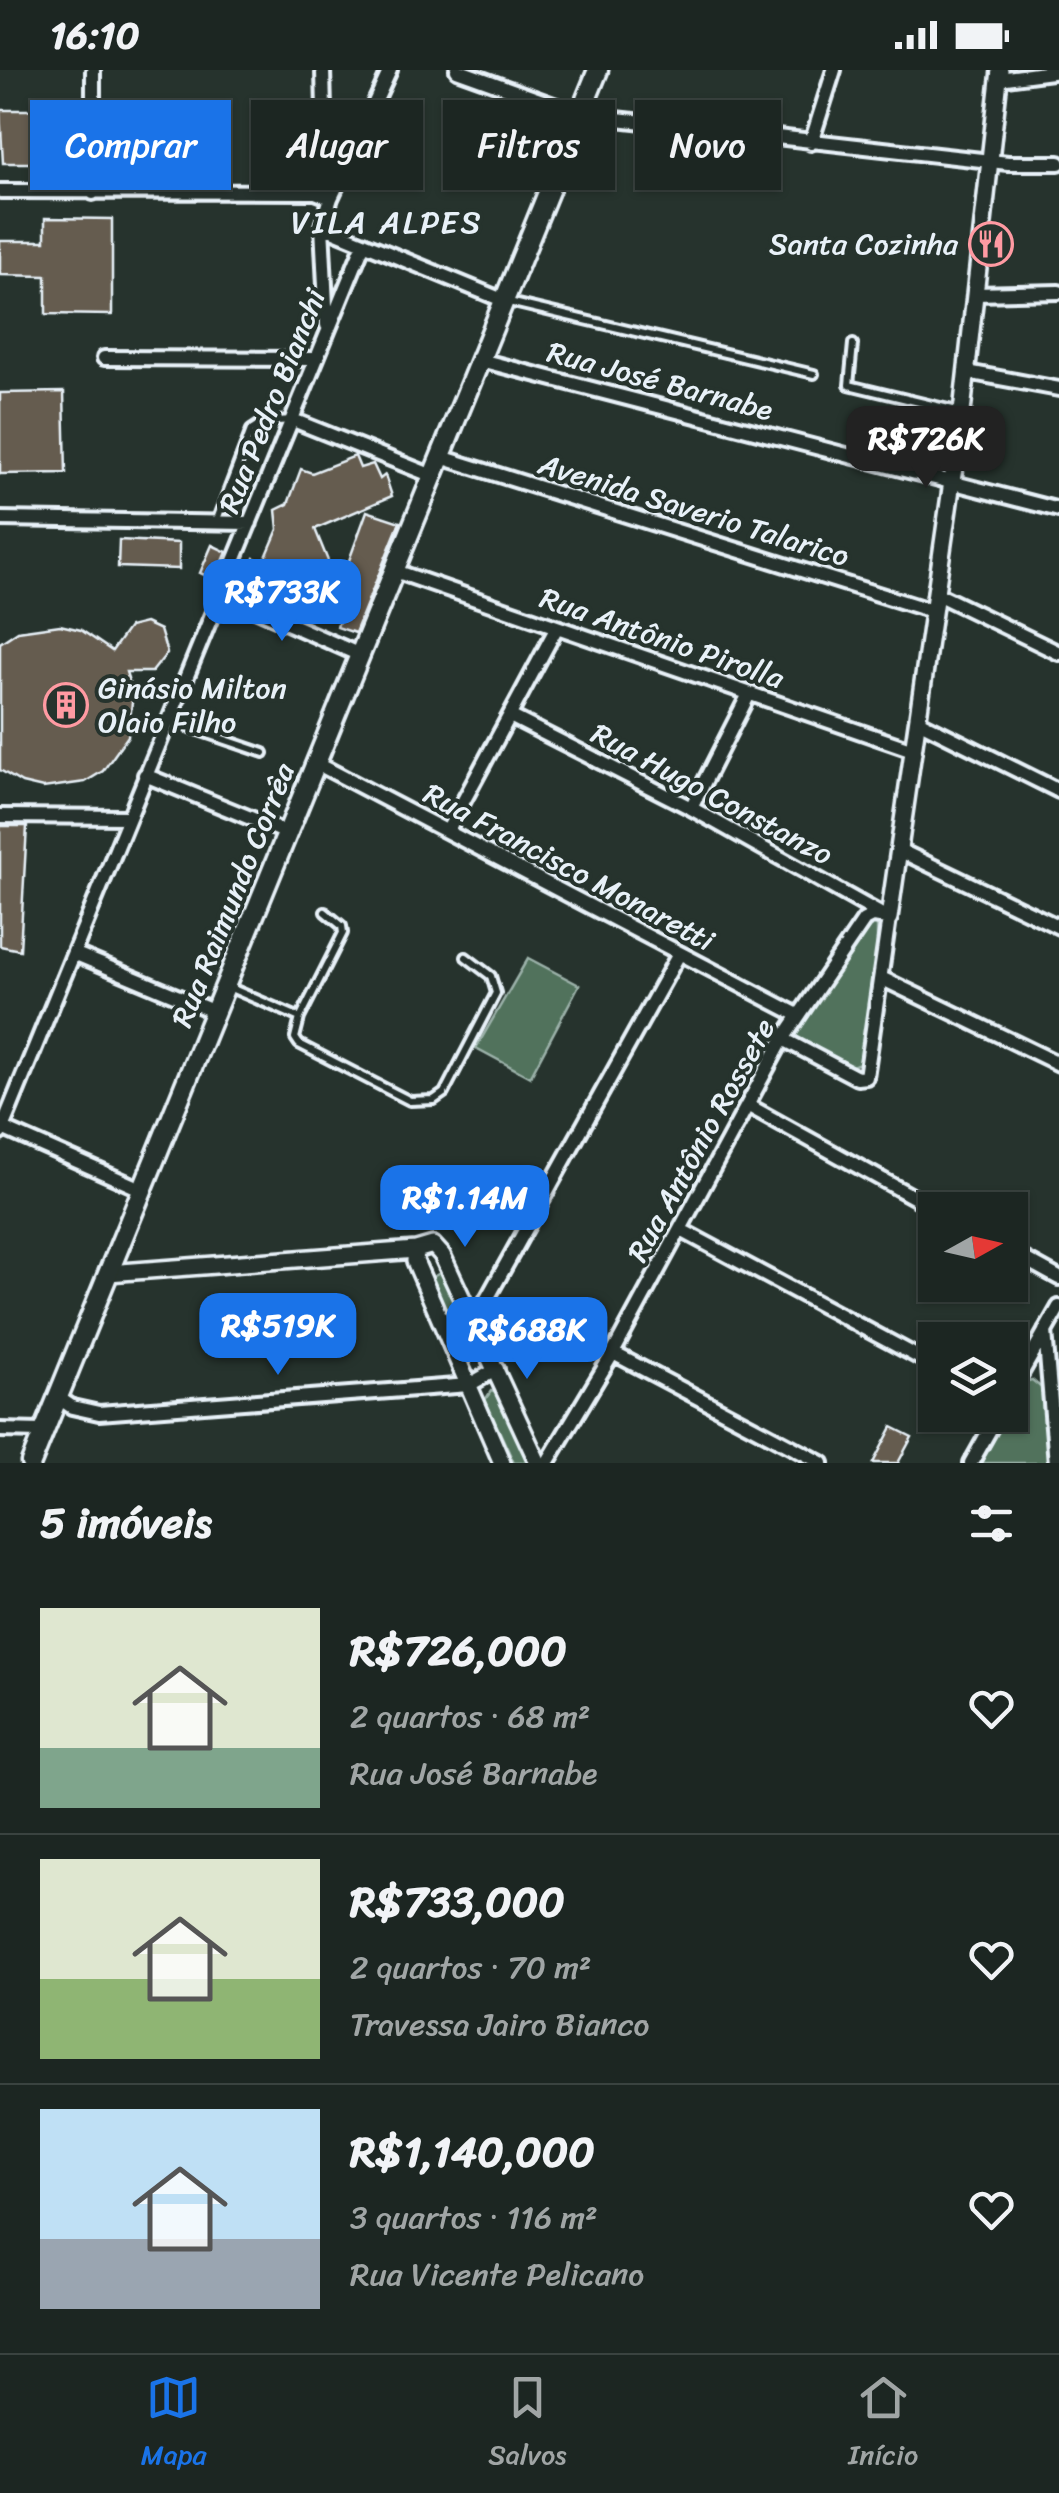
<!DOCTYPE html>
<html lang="pt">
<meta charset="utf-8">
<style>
body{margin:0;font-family:Sriracha,sans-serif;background:#29322f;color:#f1f3f6;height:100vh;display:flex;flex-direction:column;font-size:38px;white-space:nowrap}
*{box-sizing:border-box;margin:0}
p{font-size:32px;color:#a0a5a5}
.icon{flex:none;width:55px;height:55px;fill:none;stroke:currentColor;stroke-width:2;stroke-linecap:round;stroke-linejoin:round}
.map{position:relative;height:1393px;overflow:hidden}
.drawer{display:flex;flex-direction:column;background:#1c2622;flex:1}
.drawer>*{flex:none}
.top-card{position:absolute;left:30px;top:30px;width:1000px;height:90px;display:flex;gap:20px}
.needle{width:65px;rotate:82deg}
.controls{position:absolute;left:918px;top:1122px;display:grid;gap:20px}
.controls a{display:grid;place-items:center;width:110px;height:110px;border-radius:0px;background:#1c2622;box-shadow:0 2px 8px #0004,0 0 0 2px #3a4340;font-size:50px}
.price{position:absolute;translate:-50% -85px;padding:0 22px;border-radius:20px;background:#1a73e8;color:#fff;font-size:32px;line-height:65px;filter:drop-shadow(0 2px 5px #0008)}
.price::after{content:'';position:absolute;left:50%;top:60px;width:30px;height:22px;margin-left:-15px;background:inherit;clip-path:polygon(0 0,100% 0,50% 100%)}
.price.on{background:#222;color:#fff}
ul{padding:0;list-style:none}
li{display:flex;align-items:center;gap:30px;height:250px;padding:0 40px}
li+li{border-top:2px solid #3a4340}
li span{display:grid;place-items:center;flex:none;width:280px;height:200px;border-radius:0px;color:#555}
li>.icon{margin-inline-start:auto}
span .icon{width:120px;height:120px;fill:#fffc;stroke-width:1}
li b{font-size:42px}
h2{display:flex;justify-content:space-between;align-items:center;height:120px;padding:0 40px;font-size:42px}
.pill{padding:0 35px;border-radius:0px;background:#1c2622;box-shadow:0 2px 8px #0004,0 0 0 2px #3a4340;font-size:35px;line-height:90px}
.pill.on{background:#1a73e8;color:#fff}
.status{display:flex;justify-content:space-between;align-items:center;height:70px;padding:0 50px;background:#1c2622;direction:ltr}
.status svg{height:28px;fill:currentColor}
.menu{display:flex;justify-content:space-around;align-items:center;height:140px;border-top:2px solid #3a4340;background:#1c2622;font-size:28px;color:#a0a5a5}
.menu a{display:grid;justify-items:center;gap:5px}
.menu .on{color:#1a73e8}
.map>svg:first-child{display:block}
</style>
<div class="status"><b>16:10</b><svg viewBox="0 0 49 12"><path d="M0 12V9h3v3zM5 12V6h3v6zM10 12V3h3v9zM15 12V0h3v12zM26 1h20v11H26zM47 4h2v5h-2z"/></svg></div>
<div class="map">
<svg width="1059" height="1393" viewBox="0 0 1059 1393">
<rect width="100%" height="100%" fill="#26332d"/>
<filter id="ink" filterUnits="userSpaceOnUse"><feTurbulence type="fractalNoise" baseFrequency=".01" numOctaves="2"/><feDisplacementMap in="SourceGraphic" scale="20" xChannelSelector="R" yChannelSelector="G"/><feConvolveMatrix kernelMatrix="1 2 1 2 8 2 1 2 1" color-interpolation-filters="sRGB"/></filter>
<g filter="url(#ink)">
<path fill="#51725c" stroke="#9cb2aa" stroke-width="2.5" d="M 877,853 L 877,893 L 862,992 L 847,998 L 795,969 L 795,962 L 871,854 Z
M 528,888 L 579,915 L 530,1007 L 476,978 Z
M 442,1202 L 479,1280 L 479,1287 L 471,1291 L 466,1289 L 429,1209 Z
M 1032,1310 L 1044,1320 L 1051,1393 L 981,1393 L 1025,1312 Z
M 491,1321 L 497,1323 L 528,1393 L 514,1393 L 485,1330 Z"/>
<path fill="#655c4f" stroke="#e8f1f8" stroke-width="2.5" d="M 0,40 L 56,40 L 56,50 L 64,50 L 65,93 L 3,93 Z
M 45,148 L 112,149 L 112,245 L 46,244 L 46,206 L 0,205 L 0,171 L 45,171 Z
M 64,322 L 66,403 L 0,404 L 0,323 Z
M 355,386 L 360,398 L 373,394 L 380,409 L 385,405 L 392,426 L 315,459 L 339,518 L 367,441 L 400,452 L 355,563 L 337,557 L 344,536 L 324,544 L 307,503 L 290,543 L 241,522 L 254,488 L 264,492 L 278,459 L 276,440 L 288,434 L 301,399 L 312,403 Z
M 119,470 L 179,473 L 179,499 L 118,497 Z
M 212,475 L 227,482 L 215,510 L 200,503 Z
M 145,553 L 160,560 L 167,583 L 152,602 L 126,602 L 133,624 L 128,666 L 103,701 L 85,712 L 43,718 L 22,713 L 0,700 L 0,573 L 18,561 L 60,555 L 81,560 L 112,581 L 129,557 Z
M 0,756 L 27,756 L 20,880 L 0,876 Z
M 892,1357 L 912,1367 L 898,1393 L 873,1393 Z"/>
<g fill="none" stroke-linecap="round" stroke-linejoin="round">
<g stroke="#e8f1f8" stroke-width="14">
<path id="service" d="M 509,232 L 814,304
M 853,274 L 849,315 L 961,342
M 216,452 L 251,360 L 263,352 L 292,350
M 167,650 L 264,683
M 325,842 L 342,856 L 343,863 L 300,948 L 295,968 L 299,974 L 410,1031 L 434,1030 L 444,1023 L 496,923 L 491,906 L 466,887
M 226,916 L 300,948"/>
</g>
<g stroke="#e8f1f8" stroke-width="20">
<path id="minor" d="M 93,0 L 93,123
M 323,0 L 326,119 L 331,128 L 322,156 L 327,255
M 457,0 L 581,45 L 1008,93 L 1059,93
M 999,9 L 1059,1
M 811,73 L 834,0
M 0,121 L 315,122 L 331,128 L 390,0
M 322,156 L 505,231
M 975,224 L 1059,222
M 104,288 L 316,289
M 480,290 L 1059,440
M 967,302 L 1059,319
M 293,350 L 433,406
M 441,387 L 932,541
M 0,449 L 250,453
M 395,501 L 913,680
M 935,523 L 1059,583
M 221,524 L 360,585
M 510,646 L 691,738 L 882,845
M 918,651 L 1059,721
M 316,693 L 798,945
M 145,705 L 287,763
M 691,738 L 749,624
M 0,746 L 127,747
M 448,760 L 556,559
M 901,781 L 1059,857
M 76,884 L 215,942
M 881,908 L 1059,994
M 783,969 L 857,1008 L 866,1007 L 889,848
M 749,1036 L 937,1140
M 0,1057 L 143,1120
M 0,1063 L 364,173
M 681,1160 L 935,1296
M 1010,1181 L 1059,1208
M 474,1252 L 679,884
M 1045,1261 L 1056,1393
M 613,1283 L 822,1393
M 1010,1323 L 1059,1237
M 56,1326 L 72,1337 L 99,1343 L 469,1315 L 497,1299
M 0,1360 L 41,1361
M 547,1393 L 613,1283 L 783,969 L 864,850 L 872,846 L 889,848
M 971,1393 L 998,1345"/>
</g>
<g stroke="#e8f1f8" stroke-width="22">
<path id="tertiary" d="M 889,848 L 962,342 L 1000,0
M 416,1180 L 415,1191 L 502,1393
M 108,1203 L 416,1180 L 433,1175 L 442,1185 L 538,1393"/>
</g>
<g stroke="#e8f1f8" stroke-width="25">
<path id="secondary" d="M 31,1393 L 598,0"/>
</g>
<use href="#service" stroke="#26332d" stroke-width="6"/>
<use href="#minor" stroke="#26332d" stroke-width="12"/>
<use href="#tertiary" stroke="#26332d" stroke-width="15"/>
<use href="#secondary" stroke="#26332d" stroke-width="18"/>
</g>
</g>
<defs>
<g id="restaurant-ring" transform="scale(2.25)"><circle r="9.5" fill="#26332d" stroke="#ff9aa2" stroke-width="1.5"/><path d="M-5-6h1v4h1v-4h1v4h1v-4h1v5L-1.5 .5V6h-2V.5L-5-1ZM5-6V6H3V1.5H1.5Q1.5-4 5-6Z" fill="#ff9aa2"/></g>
<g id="building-ring" transform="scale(2.25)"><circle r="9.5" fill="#26332d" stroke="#ff9aa2" stroke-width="1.5"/><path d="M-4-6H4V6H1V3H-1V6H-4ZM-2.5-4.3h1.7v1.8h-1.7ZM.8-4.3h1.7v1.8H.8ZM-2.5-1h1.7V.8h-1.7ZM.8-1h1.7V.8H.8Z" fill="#ff9aa2"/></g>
</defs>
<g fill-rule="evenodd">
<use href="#restaurant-ring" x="991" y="174"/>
<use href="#building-ring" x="66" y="635"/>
</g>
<g text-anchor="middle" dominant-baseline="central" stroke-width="8" stroke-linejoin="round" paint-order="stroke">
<g font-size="30" fill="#e8f1f8" stroke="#26332d" text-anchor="end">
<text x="958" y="174">Santa Cozinha</text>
<text x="98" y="618" text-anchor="start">Ginásio Milton<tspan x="98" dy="34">Olaio Filho</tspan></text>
</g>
<g font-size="30" fill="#e8f1f8" stroke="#26332d">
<text transform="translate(660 311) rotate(15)">Rua José Barnabe</text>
<text transform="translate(272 331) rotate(-68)">Rua Pedro Bianchi</text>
<text transform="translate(694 440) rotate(17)">Avenida Saverio Talarico</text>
<text transform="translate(662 568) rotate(19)">Rua Antônio Pirolla</text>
<text transform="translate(712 724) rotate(28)">Rua Hugo Constanzo</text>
<text transform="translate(569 797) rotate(28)">Rua Francisco Monaretti</text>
<text transform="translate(233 825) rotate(-68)">Rua Raimundo Corrêa</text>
<text transform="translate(701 1070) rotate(-61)">Rua Antônio Rossete</text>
</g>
<g font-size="32" letter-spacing="2.5" fill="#e8f1f8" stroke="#26332d">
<text x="387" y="152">VILA ALPES</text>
</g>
</g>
</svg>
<div class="controls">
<a><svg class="needle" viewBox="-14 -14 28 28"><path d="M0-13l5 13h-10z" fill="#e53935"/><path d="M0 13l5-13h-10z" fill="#a0a5a5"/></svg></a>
<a><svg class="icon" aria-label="layers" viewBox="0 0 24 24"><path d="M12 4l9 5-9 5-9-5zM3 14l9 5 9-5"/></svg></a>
</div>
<b class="price on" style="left:926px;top:421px">R$726K</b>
<b class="price" style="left:282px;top:574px">R$733K</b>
<b class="price" style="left:465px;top:1180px">R$1.14M</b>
<b class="price" style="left:278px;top:1308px">R$519K</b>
<b class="price" style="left:527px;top:1312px">R$688K</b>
<div class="top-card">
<a class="pill on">Comprar</a>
<a class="pill">Alugar</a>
<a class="pill">Filtros</a>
<a class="pill">Novo</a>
</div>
</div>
<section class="drawer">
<h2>5 imóveis<svg class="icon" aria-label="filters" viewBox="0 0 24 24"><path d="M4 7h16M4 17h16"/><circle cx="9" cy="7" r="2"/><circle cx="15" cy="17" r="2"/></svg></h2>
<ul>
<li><span style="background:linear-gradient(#dfe7d0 70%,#7fa58c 0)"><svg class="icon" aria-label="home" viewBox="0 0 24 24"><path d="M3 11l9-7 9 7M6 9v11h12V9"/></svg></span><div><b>R$726,000</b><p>2 quartos · 68 m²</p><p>Rua José Barnabe</p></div><svg class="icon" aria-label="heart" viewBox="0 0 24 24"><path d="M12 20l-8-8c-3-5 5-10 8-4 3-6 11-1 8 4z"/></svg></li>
<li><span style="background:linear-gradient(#dfe7d0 60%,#8fb573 0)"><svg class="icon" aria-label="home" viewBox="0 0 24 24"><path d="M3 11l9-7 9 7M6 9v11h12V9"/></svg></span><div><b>R$733,000</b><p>2 quartos · 70 m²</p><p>Travessa Jairo Bianco</p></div><svg class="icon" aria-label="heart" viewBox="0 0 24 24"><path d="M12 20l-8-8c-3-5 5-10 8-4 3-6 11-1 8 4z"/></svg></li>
<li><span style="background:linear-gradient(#bfe0f5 65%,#9aa5b1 0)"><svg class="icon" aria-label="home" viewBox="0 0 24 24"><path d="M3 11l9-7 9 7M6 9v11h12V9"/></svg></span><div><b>R$1,140,000</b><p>3 quartos · 116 m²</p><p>Rua Vicente Pelicano</p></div><svg class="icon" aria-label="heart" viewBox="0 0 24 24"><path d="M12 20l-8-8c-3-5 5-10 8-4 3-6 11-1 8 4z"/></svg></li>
</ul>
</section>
<nav class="menu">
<a class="on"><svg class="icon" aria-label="map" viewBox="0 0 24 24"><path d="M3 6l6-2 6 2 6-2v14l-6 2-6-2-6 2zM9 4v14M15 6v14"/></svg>Mapa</a>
<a><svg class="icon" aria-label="saved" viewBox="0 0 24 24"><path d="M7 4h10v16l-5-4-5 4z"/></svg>Salvos</a>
<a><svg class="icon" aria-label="home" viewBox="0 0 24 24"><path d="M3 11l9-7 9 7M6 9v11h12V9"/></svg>Início</a>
</nav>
